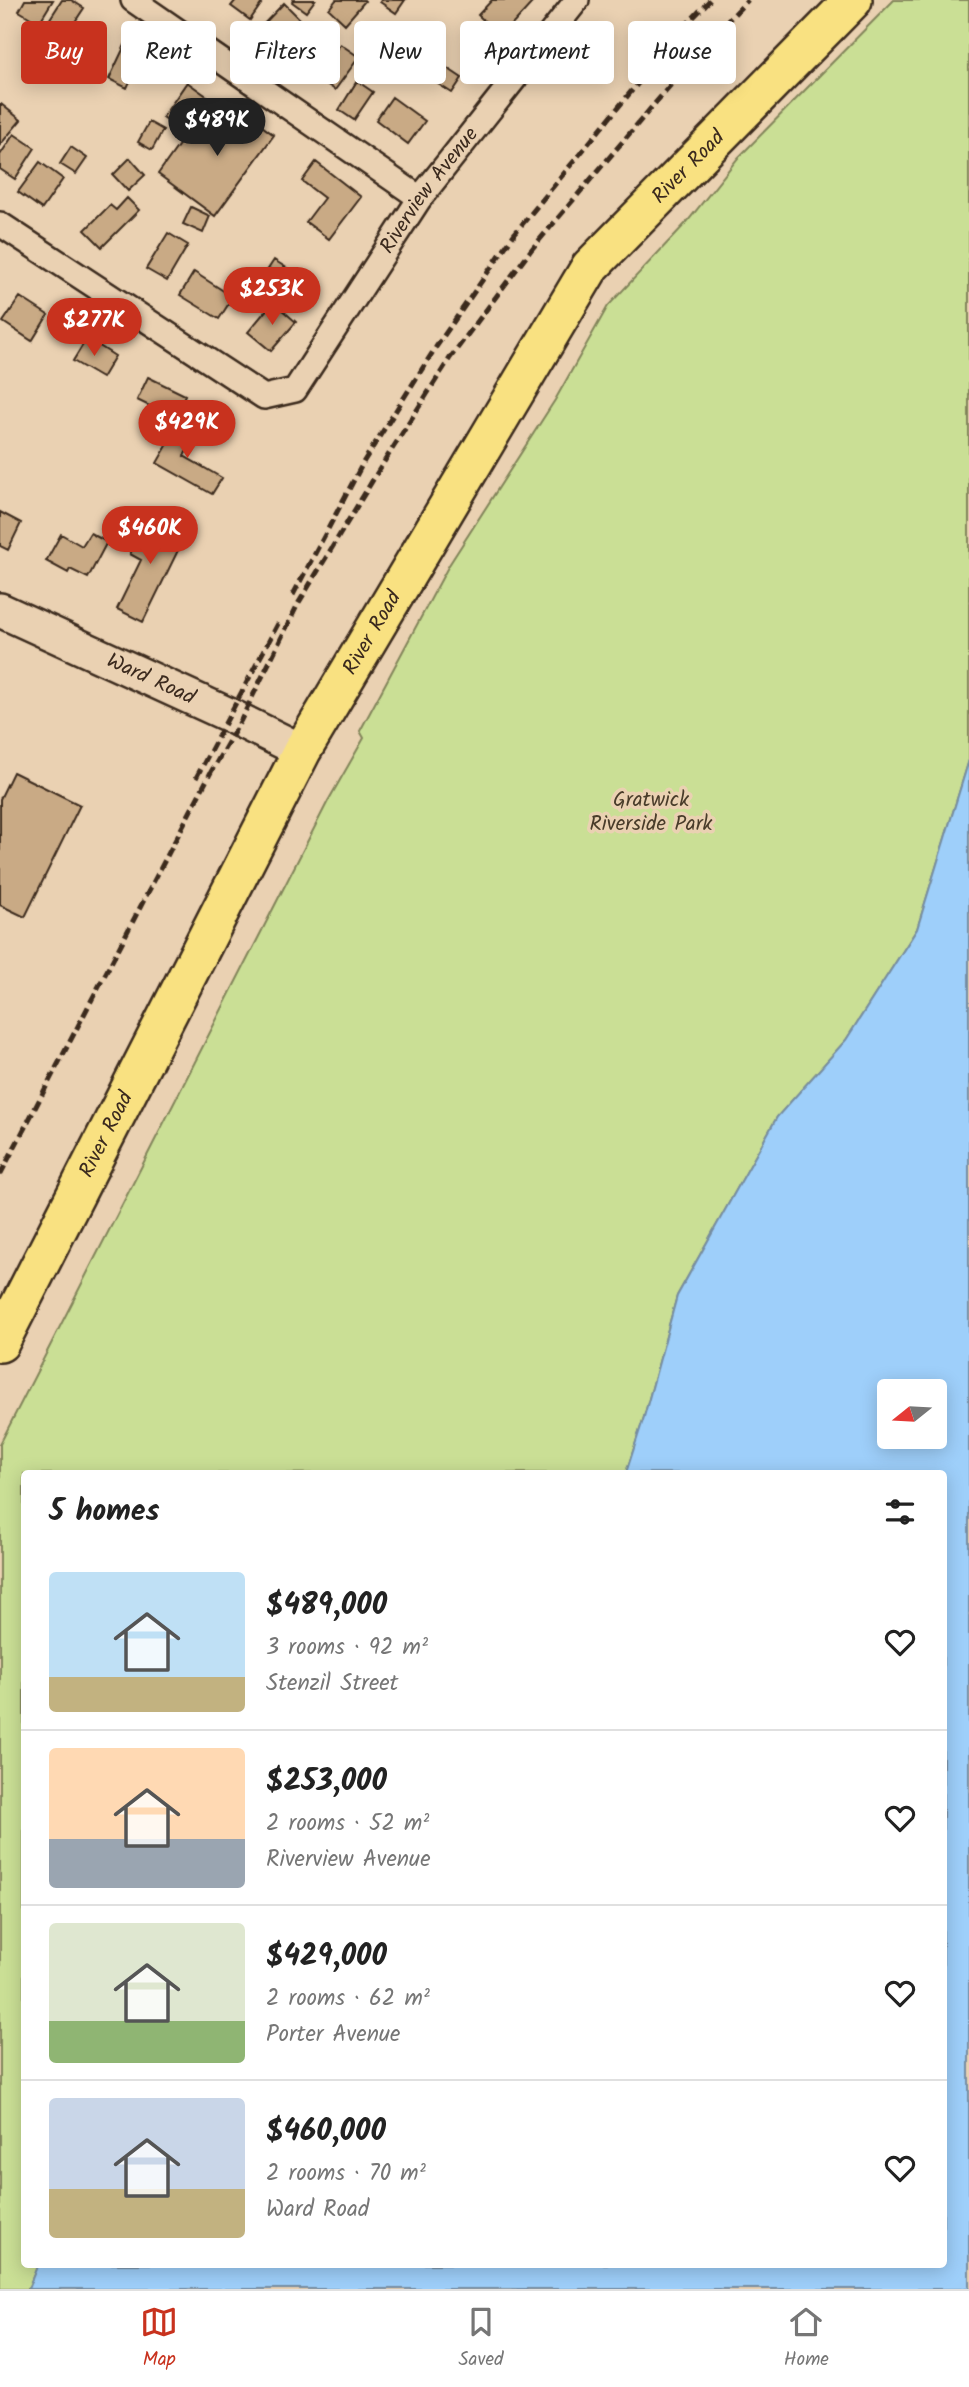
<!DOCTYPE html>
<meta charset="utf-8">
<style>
body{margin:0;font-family:Kalam,sans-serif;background:#f2f2f2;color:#222;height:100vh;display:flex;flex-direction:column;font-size:26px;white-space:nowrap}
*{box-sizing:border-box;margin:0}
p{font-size:23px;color:#767676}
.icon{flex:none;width:38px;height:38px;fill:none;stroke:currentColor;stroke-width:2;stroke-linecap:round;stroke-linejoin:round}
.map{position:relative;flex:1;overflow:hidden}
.side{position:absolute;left:21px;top:1470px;width:926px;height:798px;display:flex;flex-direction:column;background:#fff;border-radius:7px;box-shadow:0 4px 18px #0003}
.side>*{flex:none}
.guide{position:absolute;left:21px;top:21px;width:928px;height:63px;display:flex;gap:14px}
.needle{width:46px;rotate:252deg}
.buttons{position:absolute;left:877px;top:1379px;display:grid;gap:14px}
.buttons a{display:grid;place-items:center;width:70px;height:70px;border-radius:7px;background:#fff;box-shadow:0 4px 18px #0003;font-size:35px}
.price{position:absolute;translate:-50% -60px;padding:0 16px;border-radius:24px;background:#c8321e;color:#fff;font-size:23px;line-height:46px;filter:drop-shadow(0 2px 4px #0008)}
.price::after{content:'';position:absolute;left:50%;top:42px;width:21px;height:16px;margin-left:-10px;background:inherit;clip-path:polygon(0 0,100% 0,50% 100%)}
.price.on{background:#222;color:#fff}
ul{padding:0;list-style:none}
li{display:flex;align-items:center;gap:21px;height:175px;padding:0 28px}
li+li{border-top:2px solid #e0e0e0}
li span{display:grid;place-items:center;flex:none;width:196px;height:140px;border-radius:7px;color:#555}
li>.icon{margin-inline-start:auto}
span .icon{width:84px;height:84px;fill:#fffc;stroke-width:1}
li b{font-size:30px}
h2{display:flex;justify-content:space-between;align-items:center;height:84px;padding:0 28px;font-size:30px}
.pill{padding:0 24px;border-radius:7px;background:#fff;box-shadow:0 4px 18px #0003;font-size:24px;line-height:63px}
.pill.on{background:#c8321e;color:#fff}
.tabs{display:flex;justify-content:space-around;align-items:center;height:98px;border-top:2px solid #e0e0e0;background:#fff;font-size:19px;color:#767676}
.tabs a{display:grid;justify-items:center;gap:4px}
.tabs .on{color:#c8321e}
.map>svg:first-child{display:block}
</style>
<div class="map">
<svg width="969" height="2289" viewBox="0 0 969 2289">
<rect width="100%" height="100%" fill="#ead1b2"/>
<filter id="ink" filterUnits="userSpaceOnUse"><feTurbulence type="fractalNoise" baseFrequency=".0143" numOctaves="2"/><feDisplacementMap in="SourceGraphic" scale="14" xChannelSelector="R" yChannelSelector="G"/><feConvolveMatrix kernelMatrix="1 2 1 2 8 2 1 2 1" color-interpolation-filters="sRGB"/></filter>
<g filter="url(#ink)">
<path fill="#cadf95" stroke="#82845a" stroke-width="2" d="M 894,0 L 969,0 L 969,760 L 917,929 L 846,1040 L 777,1117 L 677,1296 L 644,1417 L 626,1473 L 24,1474 L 24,2264 L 38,2265 L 28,2289 L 0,2289 L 0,1444 L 328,801 L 364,738 L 360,731 L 449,565 L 555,400 L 608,306 L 687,222 L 738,158 Z"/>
<path fill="#9ecffa" stroke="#768da2" stroke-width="2" fill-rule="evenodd" d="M 969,760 L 969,2289 L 28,2289 L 38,2264 L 943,2264 L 943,1474 L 626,1473 L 644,1417 L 677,1296 L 777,1117 L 846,1040 L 917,929 ZM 889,1391 L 934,1391 L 934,1437 L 889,1437 Z"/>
<path fill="#c9aa85" stroke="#3b2a1e" stroke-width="2" d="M 25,0 L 53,0 L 39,23 L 19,11 Z
M 62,0 L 71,0 L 84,8 L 63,40 L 44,28 Z
M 236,0 L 264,0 L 250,20 L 231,6 Z
M 293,0 L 315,0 L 306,12 L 292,2 Z
M 336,0 L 364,0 L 365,1 L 345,24 L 329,9 Z
M 381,0 L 405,0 L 396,13 L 380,2 Z
M 492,0 L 530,0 L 532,3 L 501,37 L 478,15 Z
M 284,3 L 299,18 L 273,46 L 257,31 Z
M 311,23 L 330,37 L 306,69 L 287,54 Z
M 404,31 L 418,41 L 409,55 L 394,45 Z
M 126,43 L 144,51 L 127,88 L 109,79 Z
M 340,44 L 359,57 L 335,90 L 316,77 Z
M 423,52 L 462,78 L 452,93 L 413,68 Z
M 357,81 L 373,92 L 354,120 L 339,110 Z
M 187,82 L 208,97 L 184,132 L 163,117 Z
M 392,97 L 425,121 L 408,144 L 376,120 Z
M 227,100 L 274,135 L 215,216 L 158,174 L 188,132 L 198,140 Z
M 1,104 L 21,120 L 0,145 L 0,104 Z
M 149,122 L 163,130 L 152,150 L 138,142 Z
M 14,134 L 35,148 L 15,179 L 0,169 L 0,155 Z
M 71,147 L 87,158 L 76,174 L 60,164 Z
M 130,158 L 145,175 L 128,191 L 113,175 Z
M 40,162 L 63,179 L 42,209 L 18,192 Z
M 316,162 L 361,197 L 329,239 L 306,222 L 324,198 L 302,181 Z
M 127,198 L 139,210 L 102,247 L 85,230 L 110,205 L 116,210 Z
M 191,207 L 210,216 L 203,233 L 183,224 Z
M 168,233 L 188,245 L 167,281 L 146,269 Z
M 274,260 L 298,275 L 286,295 L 261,280 Z
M 194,272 L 233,297 L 219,319 L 180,295 Z
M 20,297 L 48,315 L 32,341 L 3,322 Z
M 273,302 L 296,322 L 271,351 L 248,332 Z
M 87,338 L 115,356 L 102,378 L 73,361 Z
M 148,377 L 185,395 L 174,418 L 137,400 Z
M 181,421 L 198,430 L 184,456 L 222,478 L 212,494 L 157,463 Z
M 0,512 L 21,523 L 8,550 L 0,546 Z
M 149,515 L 186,534 L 143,622 L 117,609 L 141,560 L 130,554 Z
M 90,533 L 107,542 L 88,578 L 70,569 L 68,573 L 46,561 L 61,534 L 82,546 Z
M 13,772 L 80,805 L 25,917 L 0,905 L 0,799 Z"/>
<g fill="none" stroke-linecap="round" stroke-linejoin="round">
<g stroke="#3b2a1e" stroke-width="28">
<g id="street">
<path d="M 133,0 L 420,198"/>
<path id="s1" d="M 0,224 L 264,397 L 295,390 L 420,198 L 577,0"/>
</g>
</g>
<g stroke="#3b2a1e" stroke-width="38">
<g id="secondary">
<path id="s2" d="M 0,610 L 229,715 L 302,751"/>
</g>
</g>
<g stroke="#3b2a1e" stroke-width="42">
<g id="primary">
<path id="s3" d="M 0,1343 L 302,751 L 590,267 L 853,0"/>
</g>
</g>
<use href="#street" stroke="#ead1b2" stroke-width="23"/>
<use href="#secondary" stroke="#ead1b2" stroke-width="33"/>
<use href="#primary" stroke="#f9e181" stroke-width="37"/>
<path stroke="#3b2a1e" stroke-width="5" stroke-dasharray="10 5" stroke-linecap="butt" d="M 293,595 L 364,461 L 436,347 L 515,233 L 685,26 L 710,0
M 196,778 L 280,620
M 0,1175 L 211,772 L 241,720 L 298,604 L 377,473 L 450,358 L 531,250 L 706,43 L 748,0"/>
</g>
</g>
<g text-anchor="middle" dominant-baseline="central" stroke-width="7" stroke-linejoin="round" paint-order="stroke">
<g font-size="21" fill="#3b2a1e" stroke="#ead1b2">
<text stroke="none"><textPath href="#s3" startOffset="1368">River Road</textPath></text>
<text stroke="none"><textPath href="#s1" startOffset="588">Riverview Avenue</textPath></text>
<text stroke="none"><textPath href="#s3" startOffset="802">River Road</textPath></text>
<text stroke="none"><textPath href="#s2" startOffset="166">Ward Road</textPath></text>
<text stroke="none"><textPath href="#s3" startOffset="234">River Road</textPath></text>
</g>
<g font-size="21" fill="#493c2a" stroke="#ead1b2">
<text x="651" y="800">Gratwick<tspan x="651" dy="24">Riverside Park</tspan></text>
</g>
</g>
</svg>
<div class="buttons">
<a><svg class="needle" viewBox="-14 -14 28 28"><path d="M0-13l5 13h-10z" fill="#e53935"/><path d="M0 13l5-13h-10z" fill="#767676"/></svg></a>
</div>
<b class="price on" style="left:217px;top:158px">$489K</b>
<b class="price" style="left:272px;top:327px">$253K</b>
<b class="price" style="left:94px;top:358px">$277K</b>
<b class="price" style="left:187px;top:460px">$429K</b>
<b class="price" style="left:150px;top:566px">$460K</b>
<div class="guide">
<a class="pill on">Buy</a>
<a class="pill">Rent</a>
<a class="pill">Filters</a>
<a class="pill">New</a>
<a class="pill">Apartment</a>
<a class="pill">House</a>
</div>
<section class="side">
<h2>5 homes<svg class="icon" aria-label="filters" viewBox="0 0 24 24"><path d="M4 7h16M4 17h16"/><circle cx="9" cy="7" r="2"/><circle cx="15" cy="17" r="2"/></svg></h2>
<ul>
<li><span style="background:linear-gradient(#bfe0f5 75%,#c2b280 0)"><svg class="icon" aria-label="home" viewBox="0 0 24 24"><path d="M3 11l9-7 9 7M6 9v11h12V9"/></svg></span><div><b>$489,000</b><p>3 rooms · 92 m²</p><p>Stenzil Street</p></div><svg class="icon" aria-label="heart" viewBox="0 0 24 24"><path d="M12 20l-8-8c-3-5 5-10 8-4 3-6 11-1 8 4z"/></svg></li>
<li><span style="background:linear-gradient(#ffd9b3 65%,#9aa5b1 0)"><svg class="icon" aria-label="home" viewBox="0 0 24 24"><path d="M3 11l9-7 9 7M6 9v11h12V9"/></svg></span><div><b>$253,000</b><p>2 rooms · 52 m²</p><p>Riverview Avenue</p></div><svg class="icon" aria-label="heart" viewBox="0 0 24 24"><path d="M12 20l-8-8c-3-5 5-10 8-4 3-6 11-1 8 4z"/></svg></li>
<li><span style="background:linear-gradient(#dfe7d0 70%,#8fb573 0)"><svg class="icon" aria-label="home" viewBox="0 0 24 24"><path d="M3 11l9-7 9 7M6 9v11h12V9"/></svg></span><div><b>$429,000</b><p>2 rooms · 62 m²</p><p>Porter Avenue</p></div><svg class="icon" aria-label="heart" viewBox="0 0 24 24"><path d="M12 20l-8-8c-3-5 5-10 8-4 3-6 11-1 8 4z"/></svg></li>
<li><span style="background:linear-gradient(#c9d6e8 65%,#c2b280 0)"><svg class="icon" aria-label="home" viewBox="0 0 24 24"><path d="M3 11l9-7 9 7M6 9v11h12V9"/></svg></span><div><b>$460,000</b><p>2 rooms · 70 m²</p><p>Ward Road</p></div><svg class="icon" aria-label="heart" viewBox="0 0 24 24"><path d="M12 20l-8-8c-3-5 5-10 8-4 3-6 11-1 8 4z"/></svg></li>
</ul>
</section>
</div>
<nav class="tabs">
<a class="on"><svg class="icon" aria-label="map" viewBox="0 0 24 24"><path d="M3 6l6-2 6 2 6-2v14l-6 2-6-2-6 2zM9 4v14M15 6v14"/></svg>Map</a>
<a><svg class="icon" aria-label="saved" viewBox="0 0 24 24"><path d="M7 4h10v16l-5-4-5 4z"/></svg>Saved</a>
<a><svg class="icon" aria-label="home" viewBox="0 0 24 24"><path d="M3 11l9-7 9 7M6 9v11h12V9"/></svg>Home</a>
</nav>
